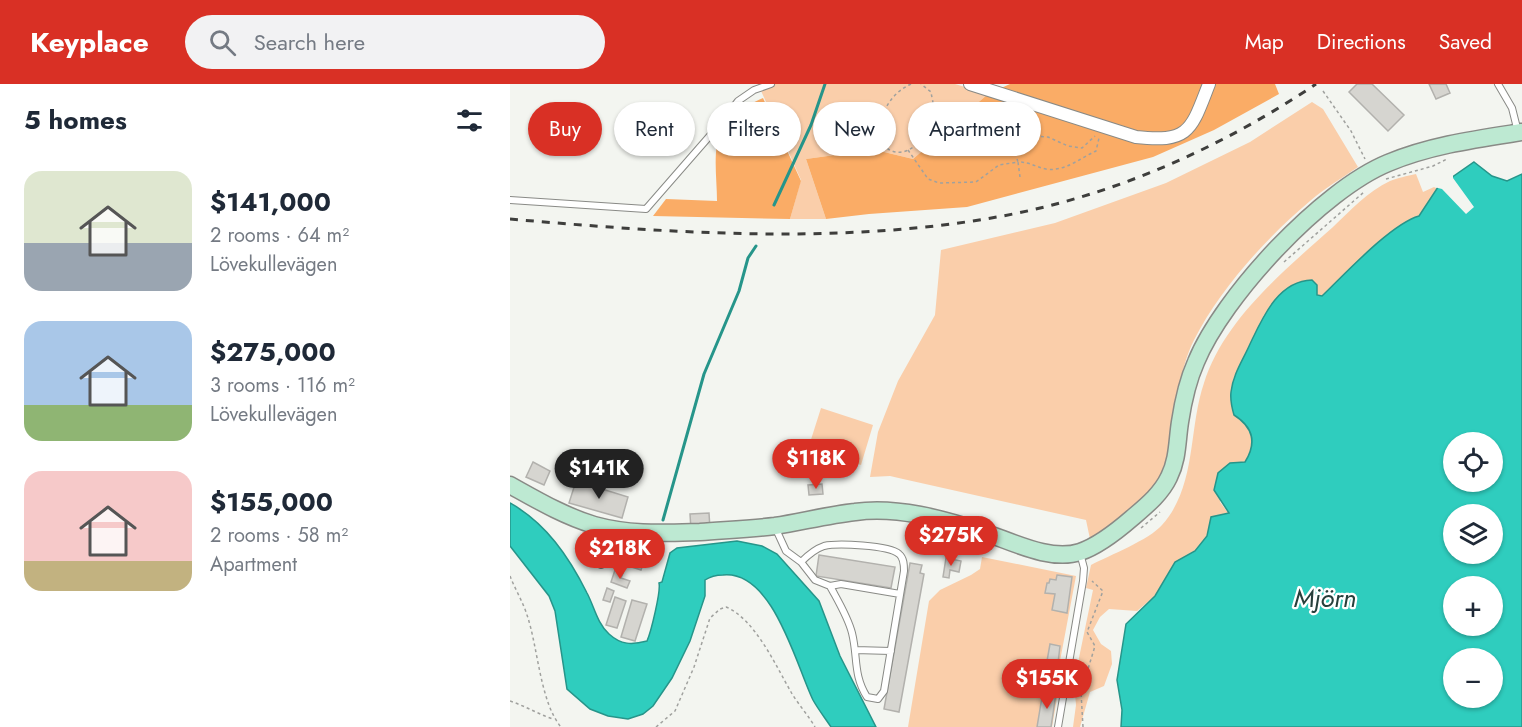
<!DOCTYPE html>
<meta charset="utf-8">
<style>
body{margin:0;font-family:Jost,sans-serif;background:#f2f2f3;color:#1f2937;height:100vh;display:flex;flex-direction:column;font-size:22px;white-space:nowrap}
*{box-sizing:border-box;margin:0}
p{font-size:20px;color:#747a83}
.icon{flex:none;width:33px;height:33px;fill:none;stroke:currentColor;stroke-width:2;stroke-linecap:round;stroke-linejoin:round}
.map{position:relative;flex:1;overflow:hidden}
.details{display:flex;flex-direction:column;background:#fff;width:510px}
.details>*{flex:none}
.top-card{position:absolute;left:18px;top:18px;width:570px;height:54px;display:flex;gap:12px}
.controls{position:absolute;left:933px;top:348px;display:grid;gap:12px}
.controls a{display:grid;place-items:center;width:60px;height:60px;border-radius:50%;background:#fff;box-shadow:0 2px 4px #0004;font-size:30px}
.price{position:absolute;translate:-50% -51px;padding:0 14px;border-radius:21px;background:#d93025;color:#fff;font-size:20px;line-height:39px;filter:drop-shadow(0 2px 3px #0008)}
.price::after{content:'';position:absolute;left:50%;top:36px;width:18px;height:14px;margin-left:-9px;background:inherit;clip-path:polygon(0 0,100% 0,50% 100%)}
.price.active{background:#222;color:#fff}
ul{padding:0;list-style:none}
li{display:flex;align-items:center;gap:18px;height:150px;padding:0 24px}
li span{display:grid;place-items:center;flex:none;width:168px;height:120px;border-radius:18px;color:#555}
li>.icon{margin-inline-start:auto}
span .icon{width:72px;height:72px;fill:#fffc;stroke-width:1}
li b{font-size:26px}
h2{display:flex;justify-content:space-between;align-items:center;height:72px;padding:0 24px;font-size:26px}
.tag{padding:0 21px;border-radius:27px;background:#fff;box-shadow:0 2px 4px #0004;font-size:21px;line-height:54px}
.tag.active{background:#d93025;color:#fff}
header{display:flex;align-items:center;gap:36px;box-sizing:border-box;height:84px;padding:0 30px;background:#d93025;color:#fff}
header strong{font-size:28px}
nav{display:flex;gap:33px;margin-inline-start:auto;font-size:21px}
.search{width:420px;height:54px;background:#f2f2f3;display:flex;align-items:center;gap:15px;box-sizing:border-box;padding:0 21px;border-radius:33px;color:#747a83;font-size:22px}
main{display:flex;flex:1;min-height:0}
.map>svg:first-child{display:block}
</style>
<header>
<strong>Keyplace</strong>
<div class="search"><svg class="icon" aria-label="search" viewBox="0 0 24 24"><circle cx="10" cy="10" r="6"/><path d="M15 15l6 6"/></svg>Search here</div>
<nav><a>Map</a><a>Directions</a><a>Saved</a></nav>
</header>
<main>
<section class="details">
<h2>5 homes<svg class="icon" aria-label="filters" viewBox="0 0 24 24"><path d="M4 7h16M4 17h16"/><circle cx="9" cy="7" r="2"/><circle cx="15" cy="17" r="2"/></svg></h2>
<ul>
<li><span style="background:linear-gradient(#dfe7d0 60%,#9aa5b1 0)"><svg class="icon" aria-label="home" viewBox="0 0 24 24"><path d="M3 11l9-7 9 7M6 9v11h12V9"/></svg></span><div><b>$141,000</b><p>2 rooms · 64 m²</p><p>Lövekullevägen</p></div></li>
<li><span style="background:linear-gradient(#a9c7e8 70%,#8fb573 0)"><svg class="icon" aria-label="home" viewBox="0 0 24 24"><path d="M3 11l9-7 9 7M6 9v11h12V9"/></svg></span><div><b>$275,000</b><p>3 rooms · 116 m²</p><p>Lövekullevägen</p></div></li>
<li><span style="background:linear-gradient(#f6c9c9 75%,#c2b280 0)"><svg class="icon" aria-label="home" viewBox="0 0 24 24"><path d="M3 11l9-7 9 7M6 9v11h12V9"/></svg></span><div><b>$155,000</b><p>2 rooms · 58 m²</p><p>Apartment</p></div></li>
</ul>
</section>
<div class="map">
<svg width="1012" height="643" viewBox="0 0 1012 643">
<rect width="100%" height="100%" fill="#f3f5f0"/>
<path fill="#faceaa" d="M 248,0 L 445,0 L 478,10 L 403,75 L 341,60 L 325,71 L 296,75 L 316,135 L 280,135 L 291,96 Z
M 802,18 L 813,25 L 848,83 C 832,94 815,104 800,117 C 756,154 710,205 684,256 C 670,284 667,318 662,349 C 660,359 660,371 657,380 C 647,411 605,437 580,455 L 576,436 L 393,395 L 380,392 L 360,393 L 368,348 L 388,297 L 425,231 L 431,166 L 545,139 L 656,99 L 740,58 Z
M 906,90 L 913,108 L 924,103 L 927,104 L 909,133 C 881,140 835,191 812,212 L 807,211 L 754,231 L 724,293 L 720,311 L 724,331 C 743,343 747,360 735,378 L 720,379 L 710,418 L 719,430 L 701,433 L 697,452 L 685,467 L 665,478 L 645,512 L 627,527 L 599,525 L 590,533 L 583,546 L 591,560 L 601,567 L 602,580 L 594,602 L 580,608 L 570,643 L 563,643 L 566,621 L 564,598 L 583,506 L 576,504 L 581,481 C 600,471 639,456 652,441 C 687,402 678,346 694,299 C 714,235 775,186 823,143 C 840,127 858,107 880,97 C 887,94 897,92 906,90 Z
M 311,324 L 363,341 L 351,381 L 298,365 Z
M 472,473 L 566,492 L 550,577 L 548,608 L 542,643 L 398,643 L 419,517 L 430,506 L 461,491 L 470,485 Z"/>
<path fill="#faac66" d="M 500,0 L 765,0 L 769,10 L 704,46 L 643,73 L 457,123 L 359,130 L 316,135 L 296,75 L 325,71 L 341,60 L 403,75 L 478,10 Z
M 253,14 L 291,97 L 280,135 L 143,132 L 156,115 L 207,117 C 207,99 204,78 207,60 C 211,39 235,21 253,14 Z"/>
<path fill="#2fcdbe" stroke="#26958a" stroke-width="1.5" fill-rule="evenodd" d="M 964,78 L 982,92 L 997,97 L 1012,90 L 1012,643 L 611,643 L 612,626 L 607,596 L 616,540 L 645,512 L 665,478 L 685,467 L 697,452 L 701,433 L 719,429 L 704,406 L 708,389 L 720,379 L 735,378 C 747,359 743,343 724,331 C 722,324 720,316 721,308 C 723,290 733,276 740,260 C 753,233 768,197 802,196 L 807,201 L 807,211 L 812,212 C 835,190 881,140 909,132 L 928,103 ZM 944,358 L 982,358 L 982,398 L 944,398 ZM 944,430 L 982,430 L 982,470 L 944,470 ZM 944,502 L 982,502 L 982,542 L 944,542 ZM 944,574 L 982,574 L 982,614 L 944,614 Z
M 0,419 C 36,439 59,473 77,509 C 84,522 87,539 99,550 C 111,561 122,561 137,557 C 141,548 151,507 149,499 L 152,498 L 160,469 L 167,464 L 227,457 L 252,462 L 267,470 L 309,517 L 330,572 L 366,643 L 321,643 C 315,634 308,625 303,616 C 286,581 263,486 213,491 C 206,491 201,492 195,496 L 195,512 L 180,557 L 162,594 L 143,622 L 133,630 L 118,635 L 98,632 L 80,625 L 57,605 L 45,527 L 39,512 L 0,462 Z"/>
<path fill="#f3f5f0" d="M 943,90 L 943,94 L 964,123 L 956,130 L 932,105 L 924,103 Z"/>
<g fill="none" stroke-linecap="round" stroke-linejoin="round">
<path stroke="#26958a" stroke-width="3" d="M 264,121 L 301,41 L 315,0
M 153,436 L 194,290 L 229,207 L 238,174 L 246,162"/>
</g>
<path fill="#d6d5d0" stroke="#b2b1ad" stroke-width="1.5" d="M 847,0 L 862,0 L 894,31 L 878,47 L 839,8 Z
M 919,0 L 936,0 L 940,9 L 926,15 Z
M 23,378 L 40,387 L 34,401 L 16,393 Z
M 66,397 L 118,413 L 112,434 L 59,419 Z
M 312,400 L 313,410 L 299,411 L 298,401 Z
M 199,429 L 200,445 L 181,446 L 180,430 Z
M 111,463 L 136,471 L 131,486 L 106,478 Z
M 309,471 L 385,483 L 381,504 L 306,492 Z
M 436,474 L 451,477 L 449,488 L 440,486 L 439,494 L 433,493 Z
M 400,479 L 412,481 L 410,489 L 414,490 L 389,628 L 374,625 Z
M 105,486 L 113,489 L 111,494 L 120,497 L 117,504 L 101,498 Z
M 547,491 L 562,493 L 557,529 L 542,526 L 545,510 L 535,509 L 537,499 L 539,499 L 540,495 L 546,496 Z
M 97,504 L 104,507 L 100,518 L 93,516 Z
M 105,513 L 116,517 L 107,544 L 96,541 Z
M 122,516 L 137,520 L 125,557 L 111,553 Z
M 540,560 L 550,562 L 548,579 L 537,577 Z
M 533,607 L 546,609 L 541,643 L 527,643 Z"/>
<g fill="none" stroke-linecap="round" stroke-linejoin="round">
<g stroke="#898a86" stroke-width="8">
<path id="lane" d="M 988,0 L 1002,24 L 1008,48
M 0,116 L 136,125 L 211,39 L 228,17 L 244,6 L 261,0
M 265,443 L 276,467 L 291,478 L 305,496 L 320,502 C 328,517 338,533 342,549 C 348,573 343,591 357,613 L 368,615 L 374,607 L 394,487 C 394,481 394,474 389,470 C 379,461 327,459 314,462 C 305,465 298,471 291,478
M 91,481 L 98,446
M 320,502 L 331,500 L 390,510
M 345,566 L 381,567
M 548,643 L 573,497 L 574,484 L 570,469"/>
</g>
<g stroke="#898a86" stroke-width="14">
<path id="street" d="M 460,0 L 626,53 C 680,59 681,46 699,0"/>
</g>
<g stroke="#898a86" stroke-width="19">
<path id="secondary" d="M 0,401 C 27,416 54,432 84,441 C 120,451 154,449 190,448 C 215,446 240,445 265,442 C 291,438 318,431 345,428 C 387,422 433,435 473,448 C 501,457 540,478 570,468 C 588,462 607,447 622,434 C 636,422 651,410 659,393 C 668,375 667,357 670,338 C 673,318 678,296 686,278 C 713,212 812,106 878,79 C 921,61 967,55 1012,48"/>
</g>
<path stroke="#a0a19e" stroke-width="1.5" stroke-dasharray="3 3" stroke-linecap="butt" d="M 401,0 C 381,9 367,31 372,53 C 373,57 374,62 378,65 C 399,78 420,49 423,31 C 425,24 422,15 421,8 L 411,0
M 813,7 L 841,47 L 855,75
M 501,50 L 538,53 L 558,62 L 572,64 L 585,52
M 348,62 L 372,60
M 398,66 L 418,95 L 429,99 L 466,98 L 489,81 L 508,78 L 493,32 L 486,32 L 470,37 L 457,28 C 443,42 440,35 424,30
M 510,93 L 508,78 C 521,78 525,83 536,85 C 555,88 570,74 586,67 L 589,54
M 876,95 L 923,82 L 937,75
M 774,178 L 854,108
M 631,444 L 650,428
M 0,492 C 5,505 13,518 17,531 C 28,563 30,618 51,643
M 0,617 C 15,622 28,630 43,635
M 146,643 L 165,627 L 184,583 L 200,534 L 210,525 L 216,523 C 245,535 266,582 281,608 C 288,620 298,631 305,643
M 573,643 L 571,608 L 585,562 L 577,548 L 593,507 L 582,497"/>
<use href="#lane" stroke="#fff" stroke-width="6"/>
<use href="#street" stroke="#fff" stroke-width="12"/>
<use href="#secondary" stroke="#bde9d2" stroke-width="16"/>
<path stroke="#3e3e3c" stroke-width="3" stroke-dasharray="8 8" stroke-linecap="butt" d="M 0,135 C 159,149 329,161 487,133 C 601,113 711,64 806,0"/>
</g>
<g text-anchor="middle" dominant-baseline="central" stroke-width="4.5" stroke-linejoin="round" paint-order="stroke">
<g font-size="26" font-style="italic" fill="#263f3b" stroke="#fff">
<text x="815" y="514">Mjörn</text>
</g>
</g>
</svg>
<div class="controls">
<a><svg class="icon" aria-label="locate" viewBox="0 0 24 24"><circle cx="12" cy="12" r="6"/><path d="M12 2v4M12 18v4M2 12h4M18 12h4"/></svg></a>
<a><svg class="icon" aria-label="layers" viewBox="0 0 24 24"><path d="M12 4l9 5-9 5-9-5zM3 14l9 5 9-5"/></svg></a>
<a>+</a>
<a>−</a>
</div>
<b class="price" style="left:306px;top:406px">$118K</b>
<b class="price active" style="left:89px;top:416px">$141K</b>
<b class="price" style="left:441px;top:483px">$275K</b>
<b class="price" style="left:110px;top:496px">$218K</b>
<b class="price" style="left:537px;top:626px">$155K</b>
<div class="top-card">
<a class="tag active">Buy</a>
<a class="tag">Rent</a>
<a class="tag">Filters</a>
<a class="tag">New</a>
<a class="tag">Apartment</a>
</div>
</div>
</main>
